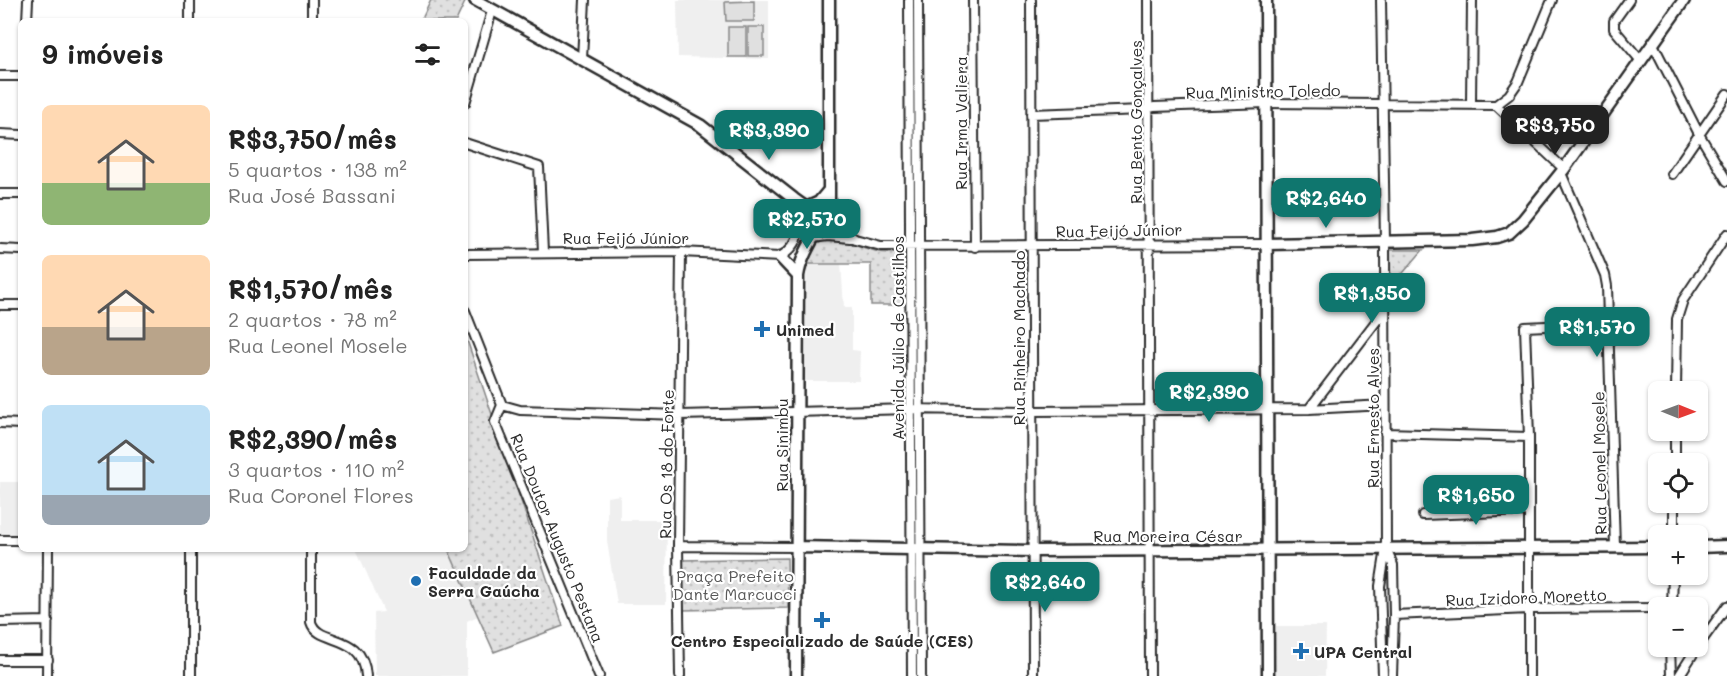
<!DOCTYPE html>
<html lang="pt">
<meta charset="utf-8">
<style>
body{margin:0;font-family:Mali,sans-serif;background:#f2f2f2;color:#222;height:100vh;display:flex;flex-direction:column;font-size:22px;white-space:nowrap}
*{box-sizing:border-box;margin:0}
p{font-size:20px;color:#767676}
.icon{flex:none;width:33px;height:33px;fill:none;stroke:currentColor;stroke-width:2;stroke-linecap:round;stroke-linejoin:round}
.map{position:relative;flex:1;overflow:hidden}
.panel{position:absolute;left:18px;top:18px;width:450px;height:534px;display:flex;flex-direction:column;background:#fff;border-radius:9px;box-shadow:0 2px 4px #0004}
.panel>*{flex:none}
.needle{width:39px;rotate:91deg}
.buttons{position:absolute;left:1648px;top:381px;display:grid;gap:12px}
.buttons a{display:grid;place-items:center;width:60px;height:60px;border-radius:9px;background:#fff;box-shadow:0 2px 4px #0004;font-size:30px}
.price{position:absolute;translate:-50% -51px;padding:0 14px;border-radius:12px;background:#0f766e;color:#fff;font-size:20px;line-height:39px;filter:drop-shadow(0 2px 3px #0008)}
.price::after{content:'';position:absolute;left:50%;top:36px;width:18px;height:14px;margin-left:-9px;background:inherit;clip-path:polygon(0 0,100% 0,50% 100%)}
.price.on{background:#222;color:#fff}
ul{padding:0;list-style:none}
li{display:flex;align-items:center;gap:18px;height:150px;padding:0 24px}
li span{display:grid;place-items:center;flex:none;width:168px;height:120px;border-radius:9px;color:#555}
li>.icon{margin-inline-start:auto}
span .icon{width:72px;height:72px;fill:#fffc;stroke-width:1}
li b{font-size:26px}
h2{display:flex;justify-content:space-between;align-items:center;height:72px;padding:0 24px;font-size:26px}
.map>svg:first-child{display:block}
</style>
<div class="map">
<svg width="1727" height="676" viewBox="0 0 1727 676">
<defs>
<pattern id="park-dots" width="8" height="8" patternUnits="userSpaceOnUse" patternTransform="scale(1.5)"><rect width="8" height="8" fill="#e0e0e0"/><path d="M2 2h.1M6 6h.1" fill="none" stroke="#c0c0c0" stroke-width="1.8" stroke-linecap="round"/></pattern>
</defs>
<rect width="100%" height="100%" fill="#fff"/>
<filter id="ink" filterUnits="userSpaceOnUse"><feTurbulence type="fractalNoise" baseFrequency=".0167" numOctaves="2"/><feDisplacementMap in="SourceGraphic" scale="12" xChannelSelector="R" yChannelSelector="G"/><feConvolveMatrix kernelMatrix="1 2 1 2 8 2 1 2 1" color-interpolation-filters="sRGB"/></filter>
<g filter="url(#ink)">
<path fill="#efefef" d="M 677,0 L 769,0 L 769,59 L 678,57 Z
M 841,263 L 844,307 L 852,308 L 852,350 L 860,351 L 859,381 L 805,381 L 807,264 Z
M 0,482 L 21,482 L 21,534 L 0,534 Z
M 620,495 L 620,520 L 667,520 L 666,604 L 617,604 L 607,541 L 607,497 Z
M 356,549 L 448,549 L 478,616 L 467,621 L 467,676 L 375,676 L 374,613 L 384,612 Z
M 1276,626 L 1326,626 L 1325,676 L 1276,676 Z"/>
<path fill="#e0e0e0" stroke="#868686" stroke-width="1.5" d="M 754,1 L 754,21 L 726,21 L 725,2 Z
M 728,27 L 746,27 L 746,57 L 728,57 Z
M 748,27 L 764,27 L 764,56 L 748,56 Z"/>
<path fill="url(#park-dots)" stroke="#868686" stroke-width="1.5" d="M 431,0 L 466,0 L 456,21 L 421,21 Z
M 827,240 C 849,240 859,247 879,252 C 887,254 895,251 903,256 L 903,305 L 871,305 L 871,264 L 807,264 C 806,251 815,243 827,240 Z
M 1389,250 L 1423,250 L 1390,288 Z
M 465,334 L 563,626 L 494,652 L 448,549 L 465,549 Z
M 787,558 L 788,608 L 682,610 L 682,560 Z"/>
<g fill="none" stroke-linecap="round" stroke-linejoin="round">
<g stroke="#2b2b2b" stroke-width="12">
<path id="minor" d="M 190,0 L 190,21
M 312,0 L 312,21
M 909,0 L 912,676
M 918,0 L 921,676
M 973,0 L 975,247
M 1031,0 L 1033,676
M 1148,0 L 1150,676
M 1381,0 L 1385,242 L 1386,549 L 1380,586 L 1383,676
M 1629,0 L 1614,21 L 1614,29 L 1641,61
M 27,21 L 28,0
M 1653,44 L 1699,134 L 1727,181
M 582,59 L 585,0
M 0,76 L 21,76
M 465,103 L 492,11
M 1471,104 L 1472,0
M 1496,105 L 1509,95 L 1518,82 L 1552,0
M 1496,105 L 1564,169
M 1031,114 L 1144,110 L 1154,107 L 1266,103 L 1496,105
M 0,134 L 21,135
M 465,143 L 539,167 L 543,252
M 1561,173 L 1605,275 L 1607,286 L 1615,547
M 1672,174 L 1727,94
M 0,194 L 21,194
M 822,219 L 855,239 L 881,246 L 1267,244
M 812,238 L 828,236 L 850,238
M 0,249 L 21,250
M 465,254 L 681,252 L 780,257 C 805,242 800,224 794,199
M 0,305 L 21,305
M 465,311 L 502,405 L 495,422 L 599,676
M 1676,392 L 1677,319 L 1683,300 L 1727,234
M 502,405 L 520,410 L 680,415 L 911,409 L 1032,411 L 1309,409 L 1385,405
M 1309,409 L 1384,311
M 0,423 L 21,424
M 1385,433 L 1529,437
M 1675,464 L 1675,430
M 1423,515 L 1528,511
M 1674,536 L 1674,502
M 0,540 L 21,540
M 678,546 L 796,547
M 191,549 L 191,676
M 311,549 L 311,622 C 318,646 363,631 366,676
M 1386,549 L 1393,565 L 1394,615 L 1392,676
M 1672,608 L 1673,574
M 1394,615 L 1529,609 L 1659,608
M 0,622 L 48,621
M 1670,646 L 1671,676
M 1698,646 L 1727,606
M 0,660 L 48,660
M 47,676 L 48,549
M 680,676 L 678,546 L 681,252
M 1529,676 L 1529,437 L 1525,327 L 1609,323
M 1679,676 L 1698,646"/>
</g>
<g stroke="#2b2b2b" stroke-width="15">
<path id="major" d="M 475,0 L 700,125 L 794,199 L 822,219
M 1266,0 L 1268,676
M 806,208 L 819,202 L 829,190
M 1267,244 L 1472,240 L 1497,237 L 1509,233 L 1523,220 L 1564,169 L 1684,0
M 780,257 L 798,276
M 796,547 L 1032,551 L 1659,547
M 1698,547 L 1727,546
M 796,676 L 798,276 C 802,249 823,228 829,201 L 829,0"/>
</g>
<use href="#minor" stroke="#fff" stroke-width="8"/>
<use href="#major" stroke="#fff" stroke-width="10"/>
</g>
</g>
<g fill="#1f6fb2" stroke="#fff" stroke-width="2">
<path d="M759 320h6v6h6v6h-6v6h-6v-6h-6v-6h6z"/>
<circle cx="416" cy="581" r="6"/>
<path d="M819 611h6v6h6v6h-6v6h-6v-6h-6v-6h6z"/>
<path d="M1298 642h6v6h6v6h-6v6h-6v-6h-6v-6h6z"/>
</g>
<g text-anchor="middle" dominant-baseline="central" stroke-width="4.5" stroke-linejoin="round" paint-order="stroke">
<g font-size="16" fill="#2b2b2b" stroke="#fff">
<text transform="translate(1263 91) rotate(-1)">Rua Ministro Toledo</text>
<text transform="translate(1135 122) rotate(-90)">Rua Bento Gonçalves</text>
<text transform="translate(960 123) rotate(-90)">Rua Irma Valiera</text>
<text transform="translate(1119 230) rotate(-1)">Rua Feijó Júnior</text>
<text x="626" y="237">Rua Feijó Júnior</text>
<text transform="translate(897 338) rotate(-90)">Avenida Júlio de Castilhos</text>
<text transform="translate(1018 338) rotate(-90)">Rua Pinheiro Machado</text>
<text transform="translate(1372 418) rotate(-90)">Rua Ernesto Alves</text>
<text transform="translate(781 445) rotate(-90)">Rua Sinimbu</text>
<text transform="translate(1599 463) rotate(-91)">Rua Leonel Mosele</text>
<text transform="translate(666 464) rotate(-89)">Rua Os 18 do Forte</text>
<text x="1168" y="535">Rua Moreira César</text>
<text transform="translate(558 538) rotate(68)">Rua Doutor Augusto Pestana</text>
<text transform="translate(1526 597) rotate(-2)">Rua Izidoro Moretto</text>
</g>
<g font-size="16" font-weight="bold" fill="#2b2b2b" stroke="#fff" text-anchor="start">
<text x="776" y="329">Unimed</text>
<text x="428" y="572">Faculdade da<tspan x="428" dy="18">Serra Gaúcha</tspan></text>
<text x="822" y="640" text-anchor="middle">Centro Especializado de Saúde (CES)</text>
<text x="1314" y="651">UPA Central</text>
</g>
<g font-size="16" fill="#585858" stroke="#fff">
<text x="735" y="575">Praça Prefeito<tspan x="735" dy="18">Dante Marcucci</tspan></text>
</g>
</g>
</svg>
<div class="buttons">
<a><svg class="needle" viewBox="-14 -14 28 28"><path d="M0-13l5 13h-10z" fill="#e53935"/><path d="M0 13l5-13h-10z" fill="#767676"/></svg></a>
<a><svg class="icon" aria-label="locate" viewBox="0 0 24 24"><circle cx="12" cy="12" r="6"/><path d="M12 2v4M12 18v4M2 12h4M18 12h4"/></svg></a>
<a>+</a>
<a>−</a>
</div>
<b class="price on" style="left:1555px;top:156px">R$3,750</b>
<b class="price" style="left:769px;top:161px">R$3,390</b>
<b class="price" style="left:1326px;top:229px">R$2,640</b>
<b class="price" style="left:807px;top:250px">R$2,570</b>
<b class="price" style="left:1372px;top:324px">R$1,350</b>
<b class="price" style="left:1597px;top:358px">R$1,570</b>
<b class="price" style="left:1209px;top:423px">R$2,390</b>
<b class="price" style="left:1476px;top:526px">R$1,650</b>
<b class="price" style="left:1045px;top:613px">R$2,640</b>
<section class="panel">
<h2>9 imóveis<svg class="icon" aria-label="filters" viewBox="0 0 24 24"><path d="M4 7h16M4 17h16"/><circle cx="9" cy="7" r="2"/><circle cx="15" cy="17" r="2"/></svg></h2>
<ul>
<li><span style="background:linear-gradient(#ffd9b3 65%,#8fb573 0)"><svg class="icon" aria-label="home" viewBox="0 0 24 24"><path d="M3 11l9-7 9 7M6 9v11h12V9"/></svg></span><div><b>R$3,750/mês</b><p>5 quartos · 138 m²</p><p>Rua José Bassani</p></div></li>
<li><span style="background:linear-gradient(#ffd9b3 60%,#b9a48a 0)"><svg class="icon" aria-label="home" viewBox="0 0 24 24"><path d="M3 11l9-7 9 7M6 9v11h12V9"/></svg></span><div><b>R$1,570/mês</b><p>2 quartos · 78 m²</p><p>Rua Leonel Mosele</p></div></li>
<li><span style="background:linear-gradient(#bfe0f5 75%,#9aa5b1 0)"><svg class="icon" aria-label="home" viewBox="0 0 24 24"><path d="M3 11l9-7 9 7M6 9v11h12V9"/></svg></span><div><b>R$2,390/mês</b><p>3 quartos · 110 m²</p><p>Rua Coronel Flores</p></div></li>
</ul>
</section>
</div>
